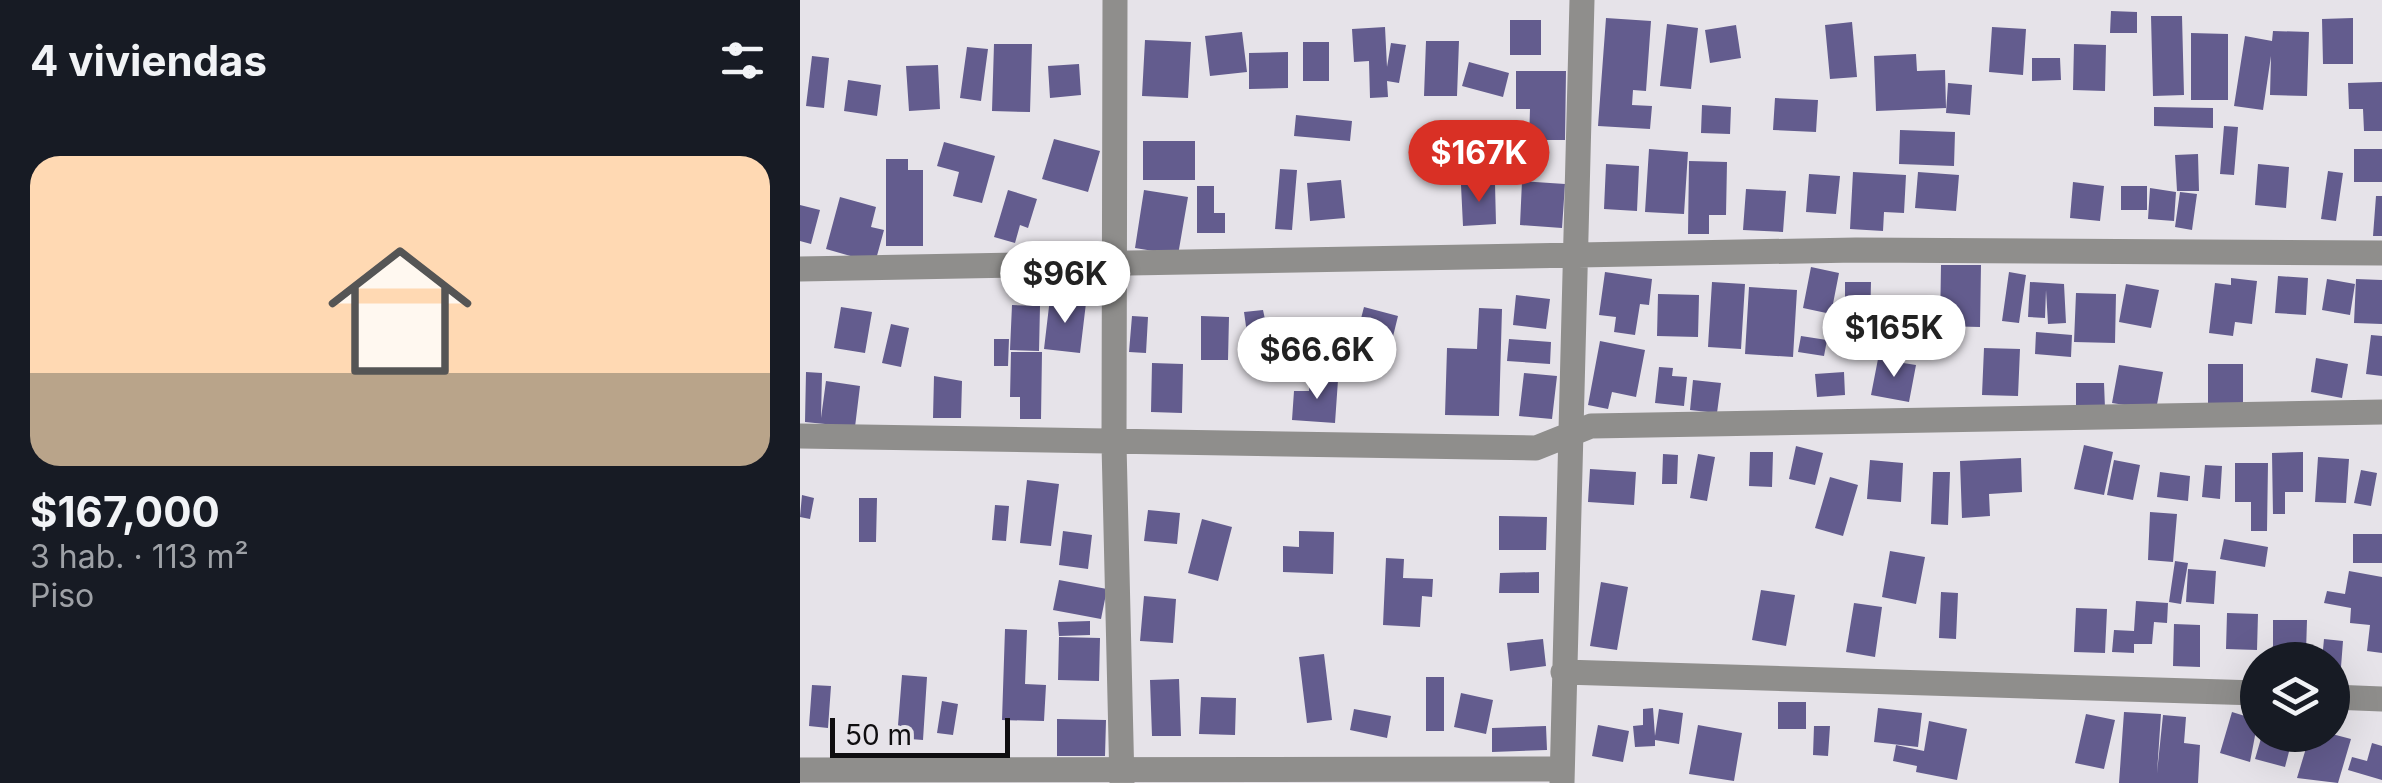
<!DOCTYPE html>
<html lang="es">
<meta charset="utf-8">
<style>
body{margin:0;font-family:Inter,sans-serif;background:#20242c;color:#f1f3f6;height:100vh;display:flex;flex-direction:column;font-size:38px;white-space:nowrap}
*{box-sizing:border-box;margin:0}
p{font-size:32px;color:#9ea1a6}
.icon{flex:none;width:55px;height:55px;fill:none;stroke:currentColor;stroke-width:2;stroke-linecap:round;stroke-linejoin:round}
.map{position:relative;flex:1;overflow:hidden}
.drawer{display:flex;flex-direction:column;background:#171b24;width:800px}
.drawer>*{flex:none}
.fabs{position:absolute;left:1440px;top:642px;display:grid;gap:20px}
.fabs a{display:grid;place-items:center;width:110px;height:110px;border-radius:50%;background:#171b24;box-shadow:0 10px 40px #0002;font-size:50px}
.scale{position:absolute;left:30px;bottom:25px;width:180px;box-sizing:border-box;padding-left:10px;border:5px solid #0f0e10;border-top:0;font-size:28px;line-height:35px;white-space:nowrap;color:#0f0e10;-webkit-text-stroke:8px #e6e3e9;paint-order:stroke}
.price{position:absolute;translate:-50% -85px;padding:0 22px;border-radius:35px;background:#fff;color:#222;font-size:32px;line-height:65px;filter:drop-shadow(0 2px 5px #0008)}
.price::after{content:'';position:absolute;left:50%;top:60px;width:30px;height:22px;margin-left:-15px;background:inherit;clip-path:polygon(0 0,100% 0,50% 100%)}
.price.on{background:#d93025;color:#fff}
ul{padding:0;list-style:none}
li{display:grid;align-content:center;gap:20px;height:530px;padding:0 30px}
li+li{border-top:2px solid #363941}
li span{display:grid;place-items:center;height:310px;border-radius:30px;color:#555}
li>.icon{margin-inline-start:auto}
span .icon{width:180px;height:180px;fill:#fffc;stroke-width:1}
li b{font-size:42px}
h2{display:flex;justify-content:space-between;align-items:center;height:120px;padding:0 30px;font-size:42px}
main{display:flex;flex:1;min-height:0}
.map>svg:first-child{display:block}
</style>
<main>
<section class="drawer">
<h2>4 viviendas<svg class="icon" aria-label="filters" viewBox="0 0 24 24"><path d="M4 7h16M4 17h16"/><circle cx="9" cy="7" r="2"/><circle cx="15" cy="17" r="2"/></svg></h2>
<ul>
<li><span style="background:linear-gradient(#ffd9b3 70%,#b9a48a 0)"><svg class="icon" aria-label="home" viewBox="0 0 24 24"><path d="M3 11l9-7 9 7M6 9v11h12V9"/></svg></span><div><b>$167,000</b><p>3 hab. · 113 m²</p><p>Piso</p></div></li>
</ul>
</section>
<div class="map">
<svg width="1582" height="783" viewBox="0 0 1582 783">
<rect width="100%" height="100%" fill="#e6e3e9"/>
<path fill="#635c8e" d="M 1311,11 L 1337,12 L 1337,33 L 1310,33 Z
M 1351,16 L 1382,16 L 1384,95 L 1353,96 Z
M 806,18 L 851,21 L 846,91 L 833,90 L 832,105 L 852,106 L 850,129 L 798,126 Z
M 1553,18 L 1553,64 L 1523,64 L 1522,19 Z
M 710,20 L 741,20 L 741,55 L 710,55 Z
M 1052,22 L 1057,77 L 1030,79 L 1025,25 Z
M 867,24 L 898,28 L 891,89 L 860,86 Z
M 936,25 L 941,58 L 910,63 L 905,30 Z
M 585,27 L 587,67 L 591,43 L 606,45 L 599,83 L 587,81 L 588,97 L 570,98 L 569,61 L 554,62 L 552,29 Z
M 1192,27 L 1226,29 L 1223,75 L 1189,72 Z
M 1473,31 L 1509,32 L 1507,96 L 1470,95 L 1471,56 L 1463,110 L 1434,106 L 1445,36 L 1472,41 Z
M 442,32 L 447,72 L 410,76 L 405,36 Z
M 1391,33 L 1428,34 L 1428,100 L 1391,100 Z
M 345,40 L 391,42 L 388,98 L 342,96 Z
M 626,41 L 659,41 L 657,96 L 624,96 Z
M 503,42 L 529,42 L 529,81 L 503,81 Z
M 194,44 L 232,44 L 230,112 L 192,111 Z
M 1274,44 L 1306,45 L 1305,91 L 1273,90 Z
M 167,47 L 188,49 L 181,101 L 160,98 Z
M 488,52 L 488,88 L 449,89 L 449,53 Z
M 1116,54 L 1117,71 L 1145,70 L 1146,108 L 1076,111 L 1074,56 Z
M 12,56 L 29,58 L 24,108 L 6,106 Z
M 1232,58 L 1260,58 L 1261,80 L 1232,81 Z
M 669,62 L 709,73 L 703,97 L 662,86 Z
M 279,64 L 281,95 L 250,98 L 248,66 Z
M 138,65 L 140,109 L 109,111 L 106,66 Z
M 716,71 L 766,71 L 765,140 L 729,140 L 730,109 L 716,109 Z
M 48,80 L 81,85 L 77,116 L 44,111 Z
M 1582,82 L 1582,131 L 1564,131 L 1563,109 L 1549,109 L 1548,83 Z
M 1148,83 L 1172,85 L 1170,115 L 1146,113 Z
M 975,98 L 1018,100 L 1016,132 L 973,130 Z
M 902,105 L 931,107 L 930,134 L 901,133 Z
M 1354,107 L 1413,108 L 1413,128 L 1354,126 Z
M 496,115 L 552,121 L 550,141 L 494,136 Z
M 1424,126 L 1438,127 L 1434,175 L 1420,174 Z
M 1100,130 L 1155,132 L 1154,166 L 1099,164 Z
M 709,137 L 710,162 L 678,163 L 678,138 Z
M 254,139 L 300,151 L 288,192 L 242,179 Z
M 343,141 L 395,141 L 395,180 L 343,180 Z
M 144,142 L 195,156 L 182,203 L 153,196 L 159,172 L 137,166 Z
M 849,149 L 888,152 L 884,214 L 845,212 Z
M 1554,149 L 1582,149 L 1582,182 L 1554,182 Z
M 1398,154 L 1399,191 L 1377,191 L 1375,155 Z
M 86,159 L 108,159 L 108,170 L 123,170 L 123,246 L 86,246 Z
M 889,161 L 927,162 L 926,215 L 909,215 L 909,234 L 888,234 Z
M 806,164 L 839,166 L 837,211 L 804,209 Z
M 1458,164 L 1489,167 L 1486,208 L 1455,205 Z
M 480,169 L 497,170 L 492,230 L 475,229 Z
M 1528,171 L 1543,173 L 1536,221 L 1521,219 Z
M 1053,172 L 1106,175 L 1104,213 L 1084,212 L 1083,231 L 1050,229 Z
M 1118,172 L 1159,175 L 1156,211 L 1115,208 Z
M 1009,174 L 1040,176 L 1036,214 L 1006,212 Z
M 541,180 L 545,218 L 510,221 L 507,183 Z
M 722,181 L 765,184 L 762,228 L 720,225 Z
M 1273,182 L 1304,186 L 1300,221 L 1270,218 Z
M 695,184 L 696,224 L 663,226 L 661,185 Z
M 397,186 L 414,186 L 414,213 L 425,213 L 425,233 L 397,233 Z
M 1321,186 L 1347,186 L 1347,210 L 1321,210 Z
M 1350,188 L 1376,192 L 1374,221 L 1348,219 Z
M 946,189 L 986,191 L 983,232 L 943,230 Z
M 208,190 L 237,199 L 228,228 L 220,225 L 215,243 L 194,237 Z
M 344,190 L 388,197 L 378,255 L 335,248 Z
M 1380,192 L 1397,194 L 1392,230 L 1375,227 Z
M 1576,196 L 1582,196 L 1582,236 L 1573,236 Z
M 40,197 L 76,207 L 71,227 L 84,230 L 75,263 L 26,249 Z
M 0,205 L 20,210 L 11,244 L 0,241 Z
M 1141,265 L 1181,265 L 1180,327 L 1140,326 Z
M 1011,267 L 1039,273 L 1031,314 L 1003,308 Z
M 805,272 L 852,279 L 849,305 L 840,304 L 835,335 L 814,332 L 816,317 L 799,315 Z
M 1209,272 L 1226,275 L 1219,323 L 1202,321 Z
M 1478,276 L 1508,278 L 1506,315 L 1475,313 Z
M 1431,278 L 1457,281 L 1452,324 L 1435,322 L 1433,336 L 1409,333 L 1415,283 L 1431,285 Z
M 1527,279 L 1555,284 L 1550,315 L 1522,310 Z
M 1556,279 L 1582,280 L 1582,324 L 1554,323 Z
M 912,282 L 945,284 L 941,349 L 908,347 Z
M 1045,282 L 1071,282 L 1070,325 L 1045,325 Z
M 1230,282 L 1264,284 L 1266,323 L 1248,324 L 1246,290 L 1245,318 L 1228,317 Z
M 1326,284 L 1359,290 L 1351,328 L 1319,322 Z
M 949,287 L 997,290 L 993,357 L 945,354 Z
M 1276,293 L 1316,294 L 1315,343 L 1274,342 Z
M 858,294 L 899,295 L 898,337 L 857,336 Z
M 716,295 L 750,299 L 746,329 L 713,325 Z
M 250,298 L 286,303 L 280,353 L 244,349 Z
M 1101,301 L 1120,301 L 1120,332 L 1101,332 Z
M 212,305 L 240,306 L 239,351 L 210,350 Z
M 41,307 L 72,312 L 65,353 L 34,348 Z
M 564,307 L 598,316 L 587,361 L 552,353 Z
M 679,308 L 702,309 L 699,416 L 645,415 L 647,348 L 677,349 Z
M 463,310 L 466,324 L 480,322 L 485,357 L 451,362 L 444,312 Z
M 332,316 L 348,317 L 346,353 L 329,352 Z
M 401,316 L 429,317 L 428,360 L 401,360 Z
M 91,324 L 109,328 L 101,367 L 82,363 Z
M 1236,332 L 1272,335 L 1271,357 L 1235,354 Z
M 1571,335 L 1582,336 L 1582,376 L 1566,374 Z
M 1001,336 L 1027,340 L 1024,356 L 998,352 Z
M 194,339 L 209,339 L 208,366 L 194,366 Z
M 709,339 L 751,342 L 750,364 L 707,361 Z
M 800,341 L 845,350 L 836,397 L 812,392 L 808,409 L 788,405 Z
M 1184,348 L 1220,349 L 1218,396 L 1182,395 Z
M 211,352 L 242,352 L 241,419 L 220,419 L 220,397 L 210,397 Z
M 1516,358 L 1548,364 L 1542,398 L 1511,392 Z
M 1078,359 L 1116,365 L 1109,402 L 1071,395 Z
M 352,363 L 383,364 L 382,413 L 351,412 Z
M 1408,364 L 1443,364 L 1443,410 L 1408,410 Z
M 1319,365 L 1363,372 L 1356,410 L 1312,403 Z
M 859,367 L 873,368 L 872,376 L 887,377 L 884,406 L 855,403 Z
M 6,372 L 22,373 L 21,418 L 26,381 L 60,386 L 55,427 L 5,422 Z
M 1044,372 L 1045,395 L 1017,397 L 1015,374 Z
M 724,373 L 757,376 L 752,419 L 719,416 Z
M 134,376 L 162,381 L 161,418 L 133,418 Z
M 510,378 L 538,380 L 535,423 L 492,420 L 494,391 L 509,391 Z
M 893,380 L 921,383 L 917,413 L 890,410 Z
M 1276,383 L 1304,383 L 1305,408 L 1276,408 Z
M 1284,445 L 1313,452 L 1304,495 L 1274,489 Z
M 996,446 L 1023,453 L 1015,485 L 989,479 Z
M 950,452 L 973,452 L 972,487 L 949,486 Z
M 1503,452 L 1503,492 L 1485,492 L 1485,514 L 1473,514 L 1472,453 Z
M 863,454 L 878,455 L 877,484 L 862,484 Z
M 898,454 L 915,457 L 907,501 L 890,498 Z
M 1518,457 L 1549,459 L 1546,503 L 1515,502 Z
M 1221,458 L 1222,492 L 1189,494 L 1190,516 L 1162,518 L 1160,461 Z
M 1070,460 L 1103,463 L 1101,502 L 1067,499 Z
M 1314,460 L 1340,465 L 1333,500 L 1307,495 Z
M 1435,463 L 1468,463 L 1467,531 L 1451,531 L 1451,502 L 1435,502 Z
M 1405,465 L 1422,466 L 1420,499 L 1402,497 Z
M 790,469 L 836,472 L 834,505 L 788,502 Z
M 1561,470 L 1577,473 L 1571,506 L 1554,503 Z
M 1133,472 L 1150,472 L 1148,525 L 1131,524 Z
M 1360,472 L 1390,476 L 1388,501 L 1357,497 Z
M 1030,477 L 1058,485 L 1043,536 L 1015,528 Z
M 227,480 L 259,484 L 251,546 L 220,543 Z
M 2,495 L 14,498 L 10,519 L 0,517 Z
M 59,498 L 77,498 L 76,542 L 59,542 Z
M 195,505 L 209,506 L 206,541 L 192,540 Z
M 348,510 L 380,513 L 377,544 L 344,541 Z
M 1350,512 L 1377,514 L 1373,562 L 1348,560 Z
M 699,516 L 747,517 L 746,550 L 699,550 Z
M 402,519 L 432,527 L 418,581 L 388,573 Z
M 263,531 L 292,535 L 288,569 L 259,565 Z
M 499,531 L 534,532 L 533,574 L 483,572 L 483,546 L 499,547 Z
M 1553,534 L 1582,534 L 1582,563 L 1553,563 Z
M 1424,539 L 1468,547 L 1465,567 L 1420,559 Z
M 1090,551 L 1125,557 L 1116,604 L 1082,597 Z
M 586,558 L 604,559 L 603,578 L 633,579 L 632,597 L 622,596 L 620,627 L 583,625 Z
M 1375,561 L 1388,563 L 1381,604 L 1369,602 Z
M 1388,569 L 1416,571 L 1414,604 L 1386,602 Z
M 1549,571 L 1582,577 L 1582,653 L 1567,651 L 1570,625 L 1550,623 L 1551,608 L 1524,603 L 1527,591 L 1545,594 Z
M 739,572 L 739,593 L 699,593 L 700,573 Z
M 259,580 L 307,589 L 301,619 L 253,610 Z
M 801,582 L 828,587 L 817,650 L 790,646 Z
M 961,590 L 995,595 L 986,646 L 952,640 Z
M 1141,592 L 1158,593 L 1156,639 L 1139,638 Z
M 344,596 L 376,599 L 373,643 L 340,641 Z
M 1336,601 L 1368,603 L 1367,623 L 1354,622 L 1352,644 L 1334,644 L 1334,653 L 1312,652 L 1314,630 L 1334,631 Z
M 1054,603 L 1082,607 L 1075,657 L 1046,652 Z
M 1276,608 L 1307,609 L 1305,653 L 1274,652 Z
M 1427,613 L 1458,614 L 1457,650 L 1426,649 Z
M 1473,620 L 1507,620 L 1506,652 L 1473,652 Z
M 290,621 L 290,635 L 259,636 L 258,622 Z
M 1374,624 L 1400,625 L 1400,667 L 1373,666 Z
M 205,629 L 227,630 L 225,684 L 246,685 L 244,721 L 202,720 Z
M 259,637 L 300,638 L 299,681 L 258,680 Z
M 743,639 L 746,666 L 710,671 L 707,643 Z
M 1524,639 L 1543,641 L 1541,667 L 1522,660 Z
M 524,654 L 532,720 L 507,723 L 499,657 Z
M 102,675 L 127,677 L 123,740 L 97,738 Z
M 626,677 L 644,677 L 644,731 L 626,731 Z
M 379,679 L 381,736 L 352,736 L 350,680 Z
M 12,685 L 31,686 L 28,728 L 9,726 Z
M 661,693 L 693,700 L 686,734 L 654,727 Z
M 401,697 L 436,698 L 435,735 L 399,734 Z
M 142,701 L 158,704 L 153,735 L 137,733 Z
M 978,702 L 1006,702 L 1006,729 L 978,729 Z
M 853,708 L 855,736 L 859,709 L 883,713 L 879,744 L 855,740 L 855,746 L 835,747 L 833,726 L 843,725 L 843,709 Z
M 1078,708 L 1122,713 L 1118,747 L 1074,742 Z
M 554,709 L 591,716 L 587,738 L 550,730 Z
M 1324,712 L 1361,714 L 1357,773 L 1363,715 L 1386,717 L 1384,743 L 1400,745 L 1398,783 L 1319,783 Z
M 1432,712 L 1458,720 L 1450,762 L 1420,753 Z
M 1286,714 L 1315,720 L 1304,769 L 1275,763 Z
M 257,719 L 306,720 L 305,756 L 257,756 Z
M 1129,721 L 1167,729 L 1157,780 L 1116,772 L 1117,766 L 1093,761 L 1096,745 L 1124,751 Z
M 798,725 L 829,731 L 823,762 L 792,756 Z
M 898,725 L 942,733 L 934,781 L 889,774 Z
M 746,726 L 747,750 L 692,752 L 692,728 Z
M 1014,726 L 1030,726 L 1028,756 L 1013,755 Z
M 1462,735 L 1492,740 L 1485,767 L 1455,759 Z
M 1510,735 L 1532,734 L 1551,739 L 1538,783 L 1497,778 Z
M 1572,743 L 1582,746 L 1582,780 L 1548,770 L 1552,757 L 1567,761 Z"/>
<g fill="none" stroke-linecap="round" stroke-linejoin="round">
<path stroke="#8f8e8c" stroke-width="25" d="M 315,0 L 314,444 L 322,783
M 0,269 L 1056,250 L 1582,253
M 0,436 L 736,448 L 791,426 L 1582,412
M 763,672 L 1458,693
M 1532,697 L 1582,699
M 0,770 L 762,769
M 762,783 L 782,0"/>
</g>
</svg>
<div class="fabs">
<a><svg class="icon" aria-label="layers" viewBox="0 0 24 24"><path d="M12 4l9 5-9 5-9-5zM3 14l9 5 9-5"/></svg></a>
</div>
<div class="scale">50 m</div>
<b class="price on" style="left:679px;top:205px">$167K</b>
<b class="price" style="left:265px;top:326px">$96K</b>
<b class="price" style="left:1094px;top:380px">$165K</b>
<b class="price" style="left:517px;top:402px">$66.6K</b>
</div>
</main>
